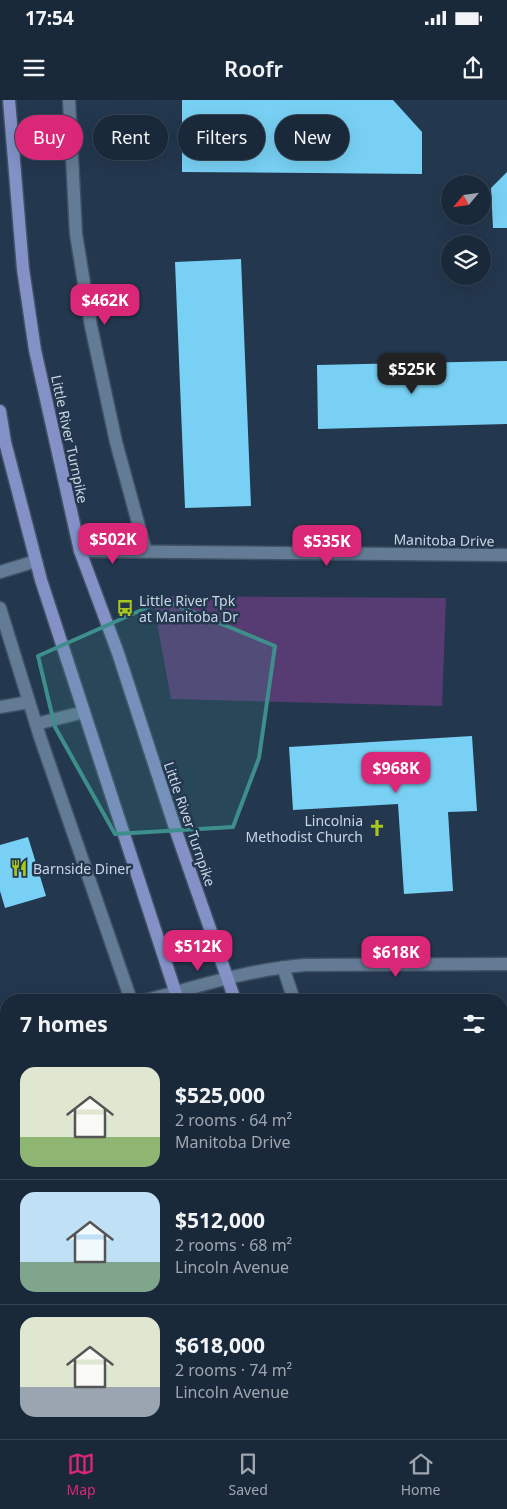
<!DOCTYPE html>
<meta charset="utf-8">
<style>
body{margin:0;font-family:"Noto Sans",sans-serif;background:#233142;color:#f1f3f6;height:100vh;display:flex;flex-direction:column;font-size:19px;white-space:nowrap}
*{box-sizing:border-box;margin:0}
p{font-size:16px;color:#9fa6af}
.icon{flex:none;width:28px;height:28px;fill:none;stroke:currentColor;stroke-width:2;stroke-linecap:round;stroke-linejoin:round}
.map{position:relative;flex:1;overflow:hidden}
.side{position:absolute;left:0px;top:894px;width:508px;height:446px;display:flex;flex-direction:column;background:#1a293a;border-radius:20px 20px 0 0;box-shadow:0 5px 20px #0002,0 0 0 1px #384554}
.side>*{flex:none}
.top-card{position:absolute;left:15px;top:15px;width:478px;height:45px;display:flex;gap:10px}
.needle{width:32px;rotate:241deg}
.tools{position:absolute;left:441px;top:75px;display:grid;gap:10px}
.tools a{display:grid;place-items:center;width:50px;height:50px;border-radius:50%;background:#1a293a;box-shadow:0 5px 20px #0002,0 0 0 1px #384554;font-size:25px}
.price{position:absolute;translate:-50% -42px;padding:0 11px;border-radius:10px;background:#db2777;color:#fff;font-size:16px;line-height:32px;filter:drop-shadow(0 1px 2px #0008)}
.price::after{content:'';position:absolute;left:50%;top:30px;width:15px;height:11px;margin-left:-8px;background:inherit;clip-path:polygon(0 0,100% 0,50% 100%)}
.price.on{background:#222;color:#fff}
ul{padding:0;list-style:none}
li{display:flex;align-items:center;gap:15px;height:125px;padding:0 20px}
li+li{border-top:1px solid #384554}
li span{display:grid;place-items:center;flex:none;width:140px;height:100px;border-radius:15px;color:#555}
li>.icon{margin-inline-start:auto}
span .icon{width:60px;height:60px;fill:#fffc;stroke-width:1}
li b{font-size:21px}
h2{display:flex;justify-content:space-between;align-items:center;height:60px;padding:0 20px;font-size:21px}
.tag{padding:0 18px;border-radius:22px;background:#1a293a;box-shadow:0 5px 20px #0002,0 0 0 1px #384554;font-size:18px;line-height:45px}
.tag.on{background:#db2777;color:#fff}
.status{display:flex;justify-content:space-between;align-items:center;height:35px;padding:0 25px;background:#1a293a;direction:ltr}
.status svg{height:14px;fill:currentColor}
header{display:flex;justify-content:space-between;align-items:center;height:65px;padding:0 20px;background:#1a293a;font-size:22px;font-weight:600}
.menu{display:flex;justify-content:space-around;align-items:center;height:70px;border-top:1px solid #384554;background:#1a293a;font-size:14px;color:#9fa6af}
.menu a{display:grid;justify-items:center;gap:2px}
.menu .on{color:#db2777}
.map>svg:first-child{display:block}
</style>
<div class="status"><b>17:54</b><svg viewBox="0 0 49 12"><path d="M0 12V9h3v3zM5 12V6h3v6zM10 12V3h3v9zM15 12V0h3v12zM26 1h20v11H26zM47 4h2v5h-2z"/></svg></div>
<header><svg class="icon" aria-label="menu" viewBox="0 0 24 24"><path d="M4 6h16M4 12h16M4 18h16"/></svg>Roofr<svg class="icon" aria-label="share" viewBox="0 0 24 24"><path d="M12 15V3M7 8l5-5 5 5M5 13v7h14v-7"/></svg></header>
<div class="map">
<svg width="507" height="1339" viewBox="0 0 507 1339">
<rect width="100%" height="100%" fill="#23374e"/>
<path fill="#573c73" d="M 152,496 L 446,498 L 442,606 L 171,599 Z"/>
<path fill="#78d1f4" d="M 182,0 L 393,0 L 422,32 L 422,74 L 182,72 Z
M 507,72 L 507,128 L 493,128 L 491,88 Z
M 241,159 L 251,406 L 185,408 L 175,162 Z
M 507,261 L 507,324 L 318,329 L 317,265 Z
M 472,636 L 477,711 L 448,712 L 453,791 L 404,794 L 398,704 L 293,710 L 289,647 Z
M 28,737 L 46,796 L 5,808 L 0,791 L 0,745 Z
M 501,921 L 507,921 L 507,999 L 501,999 Z
M 0,996 L 6,1011 L 6,1038 L 0,1041 Z
M 6,1070 L 6,1112 L 0,1096 L 0,1072 Z
M 507,1167 L 507,1249 L 501,1233 L 501,1169 Z
M 6,1323 L 6,1334 L 18,1334 L 20,1339 L 0,1339 L 0,1325 Z
M 128,1334 L 141,1334 L 144,1339 L 115,1339 Z"/>
<g fill="none" stroke-linecap="round" stroke-linejoin="round">
<g stroke="#3f5265" stroke-width="15">
<path id="minor" d="M 69,0 L 76,134 L 91,226 L 116,342 L 146,452
M 80,451 L 507,455
M 0,472 L 36,461
M 0,508 L 40,637 L 131,900
M 0,607 L 29,602
M 36,624 L 84,612
M 283,867 L 294,900
M 147,900 C 200,886 250,869 306,865 L 507,864
M 436,1334 L 437,1339"/>
</g>
<g stroke="#3f5265" stroke-width="15">
<path id="major" d="M 9,0 L 23,169 L 35,250 L 80,451 L 118,553 L 178,737 L 235,900
M 0,311 L 5,342 L 41,480 L 178,900
M 324,1334 L 326,1339
M 375,1334 L 377,1339"/>
</g>
<use href="#minor" stroke="#647b95" stroke-width="12"/>
<use href="#major" stroke="#8391c7" stroke-width="12"/>
</g>
<path fill="#3e8e8c" fill-opacity="0.2" stroke="#3e8e8c" stroke-width="4" stroke-linejoin="round" d="M 164,500 L 275,546 L 259,658 L 233,727 L 115,734 L 55,627 L 38,556 Z"/>
<defs>
<g id="bus-bare" transform="scale(1.35)"><path d="M-5-6H5V4H4V6H2V4H-2V6H-4V4H-5ZM-3.5-4V0h7V-4ZM-3.5 1.2v1.5H-2V1.2ZM2 1.2v1.5H3.5V1.2Z" fill="#a8c71d" stroke="#23374e" stroke-width="2.5" paint-order="stroke"/></g>
<g id="church-bare" transform="scale(1.35)"><path d="M-1.2-6h2.4v3.5h3.3v2.4h-3.3V6h-2.4V-.1h-3.3v-2.4h3.3Z" fill="#a8c71d" stroke="#23374e" stroke-width="2.5" paint-order="stroke"/></g>
<g id="restaurant-bare" transform="scale(1.35)"><path d="M-5-6h1v4h1v-4h1v4h1v-4h1v5L-1.5 .5V6h-2V.5L-5-1ZM5-6V6H3V1.5H1.5Q1.5-4 5-6Z" fill="#a8c71d" stroke="#23374e" stroke-width="2.5" paint-order="stroke"/></g>
</defs>
<g fill-rule="evenodd">
<use href="#bus-bare" x="125" y="508"/>
<use href="#church-bare" x="377" y="728"/>
<use href="#restaurant-bare" x="19" y="768"/>
</g>
<g text-anchor="middle" dominant-baseline="central" stroke-width="5" stroke-linejoin="round" paint-order="stroke">
<g font-size="14" fill="#c9d6e4" stroke="#23374e">
<text transform="translate(70 339) rotate(78)">Little River Turnpike</text>
<text transform="translate(444 440) rotate(1)">Manitoba Drive</text>
<text transform="translate(190 724) rotate(71)">Little River Turnpike</text>
</g>
<g font-size="14" fill="#c9d6e4" stroke="#23374e" text-anchor="start">
<text x="139" y="500">Little River Tpk<tspan x="139" dy="16">at Manitoba Dr</tspan></text>
<text x="363" y="720" text-anchor="end">Lincolnia<tspan x="363" dy="16">Methodist Church</tspan></text>
<text x="33" y="768">Barnside Diner</text>
</g>
</g>
</svg>
<div class="tools">
<a><svg class="needle" viewBox="-14 -14 28 28"><path d="M0-13l5 13h-10z" fill="#e53935"/><path d="M0 13l5-13h-10z" fill="#9fa6af"/></svg></a>
<a><svg class="icon" aria-label="layers" viewBox="0 0 24 24"><path d="M12 4l9 5-9 5-9-5zM3 14l9 5 9-5"/></svg></a>
</div>
<b class="price" style="left:105px;top:226px">$462K</b>
<b class="price on" style="left:412px;top:295px">$525K</b>
<b class="price" style="left:113px;top:465px">$502K</b>
<b class="price" style="left:327px;top:467px">$535K</b>
<b class="price" style="left:396px;top:694px">$968K</b>
<b class="price" style="left:198px;top:872px">$512K</b>
<b class="price" style="left:396px;top:878px">$618K</b>
<div class="top-card">
<a class="tag on">Buy</a>
<a class="tag">Rent</a>
<a class="tag">Filters</a>
<a class="tag">New</a>
</div>
<section class="side">
<h2>7 homes<svg class="icon" aria-label="filters" viewBox="0 0 24 24"><path d="M4 7h16M4 17h16"/><circle cx="9" cy="7" r="2"/><circle cx="15" cy="17" r="2"/></svg></h2>
<ul>
<li><span style="background:linear-gradient(#dfe7d0 70%,#8fb573 0)"><svg class="icon" aria-label="home" viewBox="0 0 24 24"><path d="M3 11l9-7 9 7M6 9v11h12V9"/></svg></span><div><b>$525,000</b><p>2 rooms · 64 m²</p><p>Manitoba Drive</p></div></li>
<li><span style="background:linear-gradient(#bfe0f5 70%,#7fa58c 0)"><svg class="icon" aria-label="home" viewBox="0 0 24 24"><path d="M3 11l9-7 9 7M6 9v11h12V9"/></svg></span><div><b>$512,000</b><p>2 rooms · 68 m²</p><p>Lincoln Avenue</p></div></li>
<li><span style="background:linear-gradient(#dfe7d0 70%,#9aa5b1 0)"><svg class="icon" aria-label="home" viewBox="0 0 24 24"><path d="M3 11l9-7 9 7M6 9v11h12V9"/></svg></span><div><b>$618,000</b><p>2 rooms · 74 m²</p><p>Lincoln Avenue</p></div></li>
</ul>
</section>
</div>
<nav class="menu">
<a class="on"><svg class="icon" aria-label="map" viewBox="0 0 24 24"><path d="M3 6l6-2 6 2 6-2v14l-6 2-6-2-6 2zM9 4v14M15 6v14"/></svg>Map</a>
<a><svg class="icon" aria-label="saved" viewBox="0 0 24 24"><path d="M7 4h10v16l-5-4-5 4z"/></svg>Saved</a>
<a><svg class="icon" aria-label="home" viewBox="0 0 24 24"><path d="M3 11l9-7 9 7M6 9v11h12V9"/></svg>Home</a>
</nav>
